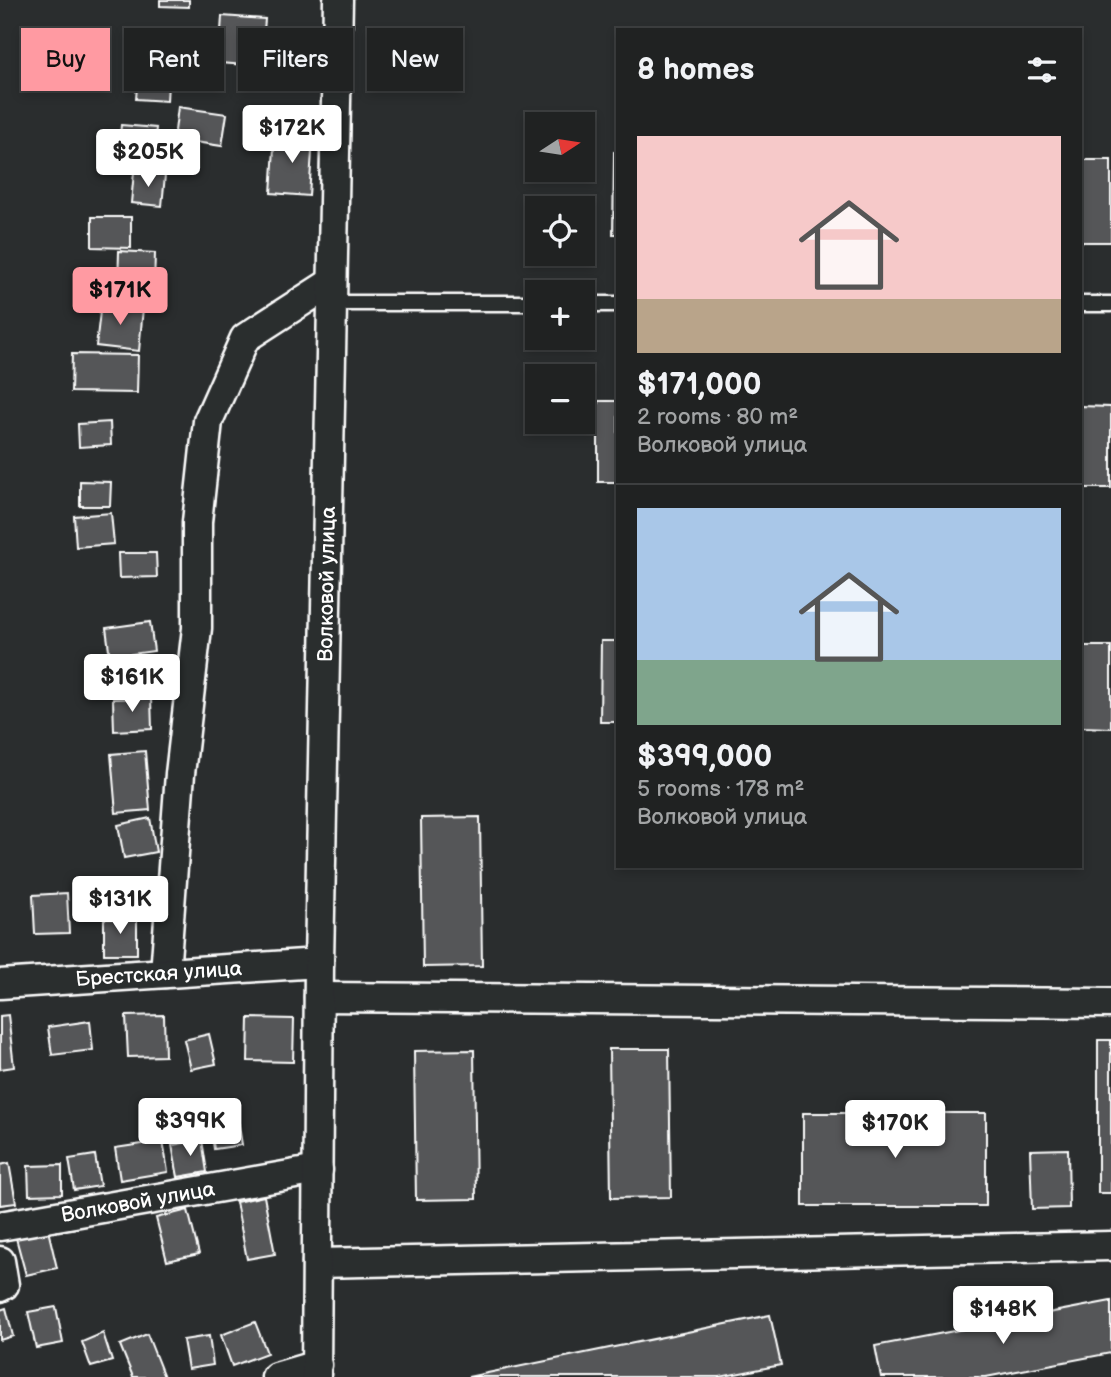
<!DOCTYPE html>
<meta charset="utf-8">
<style>
body{margin:0;font-family:"Balsamiq Sans",sans-serif;background:#2d2f2f;color:#f1f3f6;height:100vh;display:flex;flex-direction:column;font-size:26px;white-space:nowrap}
*{box-sizing:border-box;margin:0}
p{font-size:23px;color:#a2a4a5}
.icon{flex:none;width:38px;height:38px;fill:none;stroke:currentColor;stroke-width:2;stroke-linecap:round;stroke-linejoin:round}
.map{position:relative;flex:1;overflow:hidden}
.panel{position:absolute;left:616px;top:28px;width:466px;height:840px;display:flex;flex-direction:column;background:#202222;border-radius:0px;box-shadow:0 4px 10px #0003,0 0 0 2px #3d3f40}
.panel>*{flex:none}
.top-card{position:absolute;left:21px;top:28px;width:490px;height:63px;display:flex;gap:14px}
.needle{width:46px;rotate:78deg}
.controls{position:absolute;left:525px;top:112px;display:grid;gap:14px}
.controls a{display:grid;place-items:center;width:70px;height:70px;border-radius:0px;background:#202222;box-shadow:0 4px 10px #0003,0 0 0 2px #3d3f40;font-size:35px}
.price{position:absolute;translate:-50% -60px;padding:0 16px;border-radius:7px;background:#fff;color:#222;font-size:23px;line-height:46px;filter:drop-shadow(0 2px 4px #0008)}
.price::after{content:'';position:absolute;left:50%;top:42px;width:21px;height:16px;margin-left:-10px;background:inherit;clip-path:polygon(0 0,100% 0,50% 100%)}
.price.current{background:#ff9aa2;color:#111}
ul{padding:0;list-style:none}
li{display:grid;align-content:center;gap:14px;height:371px;padding:0 21px}
li+li{border-top:2px solid #3d3f40}
li span{display:grid;place-items:center;height:217px;border-radius:0px;color:#555}
li>.icon{margin-inline-start:auto}
span .icon{width:126px;height:126px;fill:#fffc;stroke-width:1}
li b{font-size:30px}
h2{display:flex;justify-content:space-between;align-items:center;height:84px;padding:0 21px;font-size:30px}
.pill{padding:0 24px;border-radius:0px;background:#202222;box-shadow:0 4px 10px #0003,0 0 0 2px #3d3f40;font-size:24px;line-height:63px}
.pill.current{background:#ff9aa2;color:#111}
.map>svg:first-child{display:block}
</style>
<div class="map">
<svg width="1111" height="1377" viewBox="0 0 1111 1377">
<rect width="100%" height="100%" fill="#2a2d2e"/>
<filter id="ink" filterUnits="userSpaceOnUse"><feTurbulence type="fractalNoise" baseFrequency=".0143" numOctaves="2"/><feDisplacementMap in="SourceGraphic" scale="14" xChannelSelector="R" yChannelSelector="G"/><feConvolveMatrix kernelMatrix="1 2 1 2 8 2 1 2 1" color-interpolation-filters="sRGB"/></filter>
<g filter="url(#ink)">
<path fill="#555758" stroke="#fff" stroke-width="2" d="M 160,0 L 189,0 L 189,7 L 160,6 Z
M 222,16 L 265,19 L 261,66 L 219,63 Z
M 139,63 L 169,65 L 167,101 L 136,99 Z
M 178,107 L 227,114 L 222,146 L 174,139 Z
M 121,125 L 156,128 L 153,160 L 118,157 Z
M 275,134 L 313,137 L 309,196 L 271,193 Z
M 614,152 L 618,152 L 618,234 L 613,234 Z
M 1080,160 L 1111,160 L 1111,242 L 1080,242 Z
M 134,172 L 165,175 L 162,206 L 131,203 Z
M 92,217 L 131,217 L 131,248 L 92,247 Z
M 119,251 L 155,253 L 154,287 L 118,286 Z
M 101,303 L 143,308 L 139,351 L 96,346 Z
M 72,354 L 138,355 L 137,393 L 71,392 Z
M 598,401 L 618,401 L 618,482 L 598,482 Z
M 1080,406 L 1111,407 L 1111,488 L 1080,488 Z
M 110,422 L 111,445 L 79,447 L 78,424 Z
M 80,481 L 111,482 L 110,506 L 80,506 Z
M 111,513 L 114,544 L 76,547 L 74,516 Z
M 118,553 L 156,553 L 157,577 L 119,578 Z
M 150,622 L 154,651 L 110,657 L 106,628 Z
M 601,641 L 618,641 L 618,722 L 600,722 Z
M 1080,646 L 1111,646 L 1111,728 L 1080,727 Z
M 151,698 L 152,729 L 114,731 L 113,699 Z
M 145,751 L 150,810 L 116,813 L 111,754 Z
M 480,817 L 482,966 L 423,967 L 421,818 Z
M 150,818 L 156,852 L 124,858 L 118,825 Z
M 67,893 L 69,933 L 35,934 L 33,895 Z
M 104,919 L 137,919 L 137,954 L 104,954 Z
M 8,1015 L 14,1067 L 0,1069 L 0,1016 Z
M 164,1015 L 165,1056 L 128,1057 L 126,1016 Z
M 249,1018 L 294,1019 L 293,1062 L 248,1061 Z
M 90,1021 L 93,1050 L 52,1055 L 48,1027 Z
M 209,1034 L 216,1064 L 191,1069 L 184,1040 Z
M 1098,1040 L 1111,1040 L 1111,1193 L 1098,1193 Z
M 609,1049 L 669,1049 L 671,1197 L 611,1198 Z
M 474,1050 L 476,1199 L 416,1200 L 414,1051 Z
M 236,1106 L 242,1145 L 214,1149 L 208,1110 Z
M 803,1113 L 986,1113 L 986,1206 L 803,1206 Z
M 202,1140 L 207,1172 L 178,1177 L 172,1145 Z
M 163,1141 L 168,1172 L 120,1180 L 115,1148 Z
M 1068,1149 L 1069,1208 L 1032,1209 L 1030,1150 Z
M 95,1155 L 100,1186 L 74,1190 L 69,1159 Z
M 9,1163 L 16,1203 L 0,1205 L 0,1165 Z
M 62,1165 L 62,1194 L 29,1195 L 28,1166 Z
M 264,1196 L 275,1254 L 247,1259 L 236,1202 Z
M 188,1210 L 199,1254 L 167,1261 L 156,1218 Z
M 48,1230 L 57,1268 L 26,1275 L 16,1238 Z
M 1111,1301 L 1111,1353 L 986,1377 L 881,1377 L 875,1346 Z
M 56,1307 L 63,1343 L 36,1348 L 28,1312 Z
M 6,1308 L 13,1336 L 0,1340 L 0,1310 Z
M 770,1315 L 781,1365 L 720,1377 L 468,1377 Z
M 255,1322 L 267,1353 L 232,1366 L 221,1335 Z
M 103,1333 L 112,1361 L 91,1367 L 82,1342 Z
M 147,1334 L 164,1377 L 133,1377 L 120,1345 Z
M 209,1336 L 213,1365 L 188,1369 L 183,1340 Z"/>
<g fill="none" stroke-linecap="round" stroke-linejoin="round">
<g stroke="#fff" stroke-width="19">
<path id="lane" d="M 332,303 L 537,303
M 583,304 L 618,304
M 1080,304 L 1111,304"/>
</g>
<g stroke="#fff" stroke-width="33">
<g id="street">
<path d="M 165,973 L 180,774 L 197,628 L 197,522 L 208,421 L 245,338 L 332,282"/>
<path id="s1" d="M 0,984 L 319,963"/>
<path d="M 319,997 L 1111,1003"/>
<path id="s2" d="M 0,1226 L 318,1170"/>
<path d="M 0,1261 L 4,1285 L 0,1287"/>
<path d="M 317,1263 L 1111,1246"/>
<path d="M 276,1377 L 317,1365"/>
<path id="s3" d="M 316,1377 L 319,963 L 338,0"/>
</g>
</g>
<use href="#lane" stroke="#2a2d2e" stroke-width="14"/>
<use href="#street" stroke="#2a2d2e" stroke-width="28"/>
</g>
</g>
<g text-anchor="middle" dominant-baseline="central" stroke-width="5" stroke-linejoin="round" paint-order="stroke">
<g font-size="21" fill="#fff" stroke="#2a2d2e">
<text stroke="none"><textPath href="#s3" startOffset="793">Волковой улица</textPath></text>
<text stroke="none"><textPath href="#s1" startOffset="159">Брестская улица</textPath></text>
<text stroke="none"><textPath href="#s2" startOffset="140">Волковой улица</textPath></text>
</g>
</g>
</svg>
<div class="controls">
<a><svg class="needle" viewBox="-14 -14 28 28"><path d="M0-13l5 13h-10z" fill="#e53935"/><path d="M0 13l5-13h-10z" fill="#a2a4a5"/></svg></a>
<a><svg class="icon" aria-label="locate" viewBox="0 0 24 24"><circle cx="12" cy="12" r="6"/><path d="M12 2v4M12 18v4M2 12h4M18 12h4"/></svg></a>
<a>+</a>
<a>−</a>
</div>
<b class="price" style="left:292px;top:165px">$172K</b>
<b class="price" style="left:148px;top:189px">$205K</b>
<b class="price current" style="left:120px;top:327px">$171K</b>
<b class="price" style="left:132px;top:714px">$161K</b>
<b class="price" style="left:120px;top:936px">$131K</b>
<b class="price" style="left:190px;top:1158px">$399K</b>
<b class="price" style="left:895px;top:1160px">$170K</b>
<b class="price" style="left:1003px;top:1346px">$148K</b>
<div class="top-card">
<a class="pill current">Buy</a>
<a class="pill">Rent</a>
<a class="pill">Filters</a>
<a class="pill">New</a>
</div>
<section class="panel">
<h2>8 homes<svg class="icon" aria-label="filters" viewBox="0 0 24 24"><path d="M4 7h16M4 17h16"/><circle cx="9" cy="7" r="2"/><circle cx="15" cy="17" r="2"/></svg></h2>
<ul>
<li><span style="background:linear-gradient(#f6c9c9 75%,#b9a48a 0)"><svg class="icon" aria-label="home" viewBox="0 0 24 24"><path d="M3 11l9-7 9 7M6 9v11h12V9"/></svg></span><div><b>$171,000</b><p>2 rooms · 80 m²</p><p>Волковой улица</p></div></li>
<li><span style="background:linear-gradient(#a9c7e8 70%,#7fa58c 0)"><svg class="icon" aria-label="home" viewBox="0 0 24 24"><path d="M3 11l9-7 9 7M6 9v11h12V9"/></svg></span><div><b>$399,000</b><p>5 rooms · 178 m²</p><p>Волковой улица</p></div></li>
</ul>
</section>
</div>
